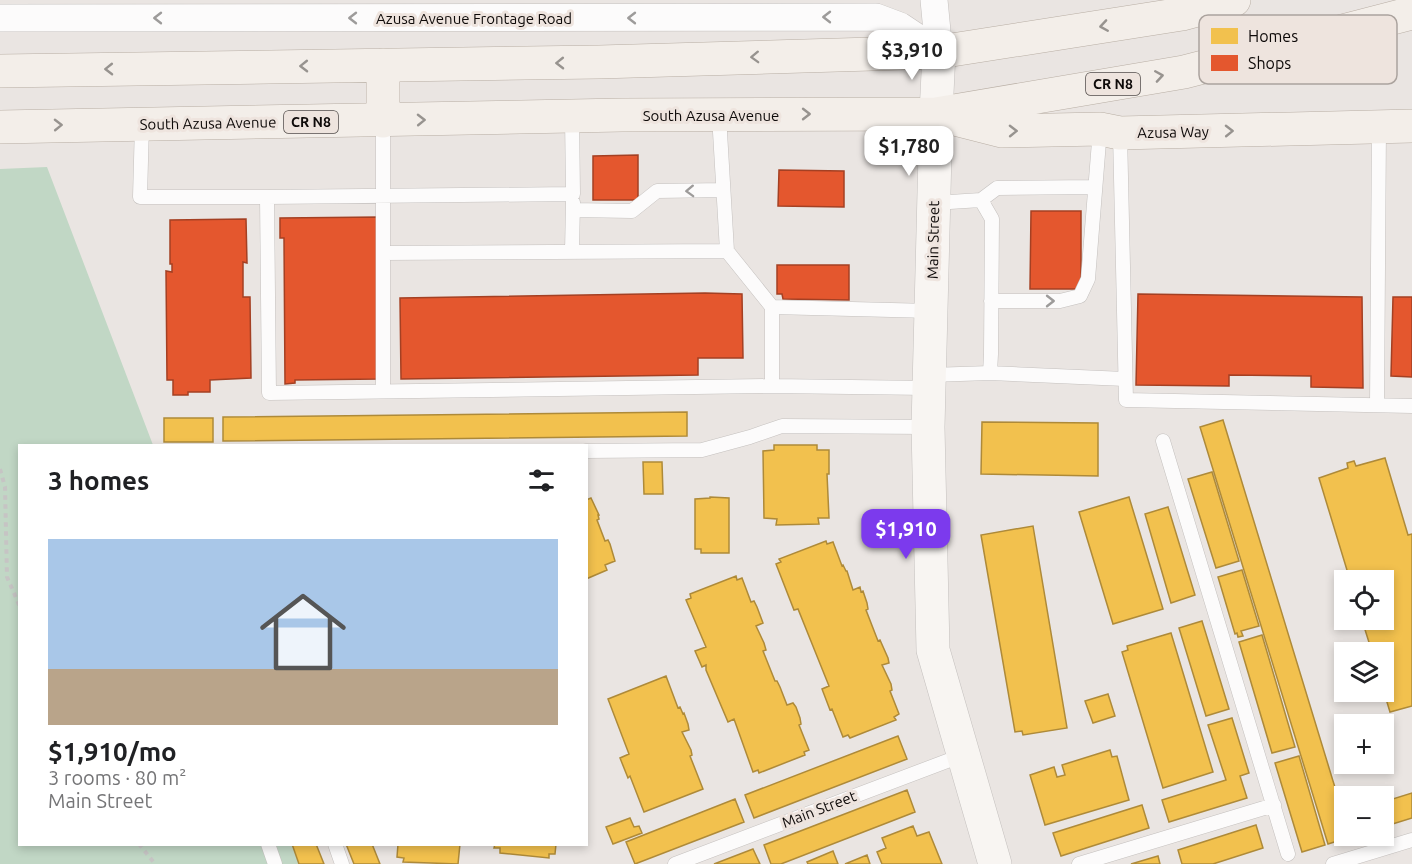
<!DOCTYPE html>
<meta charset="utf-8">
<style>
body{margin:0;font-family:Ubuntu,sans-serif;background:#f6f6f6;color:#202124;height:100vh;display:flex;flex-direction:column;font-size:22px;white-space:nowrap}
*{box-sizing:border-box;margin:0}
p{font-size:20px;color:#757577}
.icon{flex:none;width:33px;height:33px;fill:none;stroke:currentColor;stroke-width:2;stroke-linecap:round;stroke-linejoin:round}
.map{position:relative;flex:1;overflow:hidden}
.details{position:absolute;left:18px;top:444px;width:570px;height:402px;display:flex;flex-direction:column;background:#fff;border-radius:0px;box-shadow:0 3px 9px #0003}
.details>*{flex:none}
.fabs{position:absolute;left:1334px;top:570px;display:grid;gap:12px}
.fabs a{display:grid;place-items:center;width:60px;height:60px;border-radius:0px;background:#fff;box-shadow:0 3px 9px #0003;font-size:30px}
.price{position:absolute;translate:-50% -51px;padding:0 14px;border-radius:12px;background:#fff;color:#222;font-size:20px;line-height:39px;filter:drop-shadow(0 2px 3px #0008)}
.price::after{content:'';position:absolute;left:50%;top:36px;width:18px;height:14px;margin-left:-9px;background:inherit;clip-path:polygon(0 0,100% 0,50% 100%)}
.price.on{background:#7c3aed;color:#fff}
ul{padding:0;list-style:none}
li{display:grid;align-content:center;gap:12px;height:318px;padding:0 30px}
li+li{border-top:2px solid #e0e0e0}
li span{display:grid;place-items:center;height:186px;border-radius:0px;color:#555}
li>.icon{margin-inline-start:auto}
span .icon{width:108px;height:108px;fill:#fffc;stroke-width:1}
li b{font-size:26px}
h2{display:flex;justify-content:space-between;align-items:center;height:72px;padding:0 30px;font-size:26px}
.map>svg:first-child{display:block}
</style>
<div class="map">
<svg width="1412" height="864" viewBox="0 0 1412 864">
<rect width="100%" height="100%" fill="#eae5e2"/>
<path fill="#c1d7c5" d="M 47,167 L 153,445 L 20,446 L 20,844 L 305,845 L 313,864 L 0,864 L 0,169 Z"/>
<path fill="#f2c14e" stroke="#ae8a39" stroke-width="1.5" d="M 687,412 L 687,436 L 223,441 L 223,417 Z
M 164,418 L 213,418 L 213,442 L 164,442 Z
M 1223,420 L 1344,817 L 1344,836 L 1350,837 L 1328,844 L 1200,427 Z
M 982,422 L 1098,423 L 1098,476 L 981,474 Z
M 774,445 L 817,445 L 817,450 L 829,450 L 829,474 L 827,474 L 829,518 L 818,518 L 819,524 L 776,525 L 777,519 L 764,518 L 763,451 L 774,450 Z
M 1385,458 L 1408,535 L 1412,534 L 1412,706 L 1390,712 L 1383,689 L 1383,652 L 1372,652 L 1362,620 L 1383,620 L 1383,580 L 1350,580 L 1319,478 L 1348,468 L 1347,463 L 1354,461 L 1356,466 Z
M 643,462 L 662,462 L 663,494 L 644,494 Z
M 1212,472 L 1239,561 L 1216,568 L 1188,479 Z
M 710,497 L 729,498 L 729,553 L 701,553 L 701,549 L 695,549 L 695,499 L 710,498 Z
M 1129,497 L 1163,609 L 1113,624 L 1079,512 Z
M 591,498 L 599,515 L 598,515 L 599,519 L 597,520 L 605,541 L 608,540 L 610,544 L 615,561 L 605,565 L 607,570 L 586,579 L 586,500 Z
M 1168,507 L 1195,595 L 1171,603 L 1145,514 Z
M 1033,526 L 1067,728 L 1023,735 L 1022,731 L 1015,732 L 981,535 Z
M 826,541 L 827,544 L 833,542 L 842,566 L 843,565 L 846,571 L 847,571 L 853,590 L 860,587 L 861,592 L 863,591 L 867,603 L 868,609 L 866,610 L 878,641 L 880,640 L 888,658 L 889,663 L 882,665 L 891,684 L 892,690 L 890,691 L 899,714 L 894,717 L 896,720 L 850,738 L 848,735 L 843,737 L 832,709 L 830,710 L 822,689 L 829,686 L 798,609 L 794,610 L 776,564 L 781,562 L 779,559 Z
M 1242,570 L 1259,626 L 1241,631 L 1243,636 L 1238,637 L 1237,633 L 1235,634 L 1218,577 Z
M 736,576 L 737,580 L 742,578 L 751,602 L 754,601 L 757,607 L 763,623 L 756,626 L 764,643 L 766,650 L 763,651 L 775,681 L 777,681 L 780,687 L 787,705 L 793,703 L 796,707 L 800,718 L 801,724 L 799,725 L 809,750 L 804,752 L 805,755 L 759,773 L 758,770 L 753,772 L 734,719 L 728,722 L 706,670 L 706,665 L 702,667 L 695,651 L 706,647 L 686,600 L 691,598 L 690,594 Z
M 1202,621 L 1229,709 L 1206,716 L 1179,628 Z
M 1171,633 L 1213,772 L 1163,788 L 1122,652 L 1128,650 L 1127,646 Z
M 1262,635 L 1295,747 L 1272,753 L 1239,642 Z
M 666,676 L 678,708 L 680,707 L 683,714 L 684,713 L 688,724 L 689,730 L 682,732 L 691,750 L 692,755 L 690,756 L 703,789 L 644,812 L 630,776 L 628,778 L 620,758 L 629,754 L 608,699 Z
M 1108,694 L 1115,716 L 1093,723 L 1085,701 Z
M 1232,718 L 1249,773 L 1240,776 L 1247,798 L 1169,822 L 1162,800 L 1226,780 L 1208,725 Z
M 898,736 L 907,759 L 754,818 L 745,795 Z
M 1110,750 L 1112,757 L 1117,756 L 1129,800 L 1045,825 L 1030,775 L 1054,767 L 1057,777 L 1065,775 L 1062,765 Z
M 1299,756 L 1325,845 L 1302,852 L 1275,763 Z
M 907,790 L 915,812 L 781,864 L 771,864 L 764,845 Z
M 1412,793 L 1412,818 L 1383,827 L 1383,802 Z
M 735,799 L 744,822 L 635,864 L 626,842 Z
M 1142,805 L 1149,828 L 1061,856 L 1053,833 Z
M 630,818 L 634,827 L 639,826 L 642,833 L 613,844 L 606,827 Z
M 1256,825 L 1263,848 L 1213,864 L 1182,864 L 1178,850 Z
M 913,826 L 917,836 L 929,832 L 942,864 L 882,864 L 877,852 L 886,848 L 882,838 Z
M 292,844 L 316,844 L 324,864 L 299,864 Z
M 346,844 L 372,844 L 380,864 L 354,864 Z
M 398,844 L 460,844 L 458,864 L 403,862 L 404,858 L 397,857 Z
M 495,844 L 556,844 L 555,854 L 549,854 L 549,858 L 500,853 L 500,848 L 494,848 Z
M 753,849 L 760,864 L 714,864 Z
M 833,851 L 838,864 L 808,864 L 807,862 Z
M 867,855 L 870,864 L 845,864 Z
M 1158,856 L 1160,864 L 1131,864 Z"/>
<path fill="#e4572e" stroke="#a44023" stroke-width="1.5" d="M 638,155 L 638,200 L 593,200 L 593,156 Z
M 779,170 L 844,171 L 844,207 L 778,206 Z
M 1031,211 L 1081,211 L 1081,289 L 1030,289 Z
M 380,217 L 378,379 L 295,380 L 295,383 L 285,384 L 284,238 L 280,238 L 280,218 Z
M 246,219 L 247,263 L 243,262 L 243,297 L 250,297 L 251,378 L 210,380 L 210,392 L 188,392 L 188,395 L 173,395 L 173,380 L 167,380 L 166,271 L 172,272 L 172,264 L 170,264 L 170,220 Z
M 777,265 L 849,265 L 849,300 L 783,299 L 782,294 L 777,294 Z
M 705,293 L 742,294 L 743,358 L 698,358 L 698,375 L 401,379 L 400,298 Z
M 1138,294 L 1362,297 L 1363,388 L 1311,387 L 1311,376 L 1229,375 L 1229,386 L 1136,385 Z
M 1393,297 L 1412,297 L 1412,377 L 1391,376 Z"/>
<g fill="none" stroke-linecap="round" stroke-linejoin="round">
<g stroke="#c4c0be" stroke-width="15">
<path id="lane" d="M 719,115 L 727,251 L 772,307 L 772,386 L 929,388
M 383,121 L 383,253
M 142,124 L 140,197 L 267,197 L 269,393 L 772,386
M 1120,133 L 1126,400 L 1412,406
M 267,197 L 573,194 L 572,116
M 981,200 L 997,188 L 1095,187
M 573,210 L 632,211 L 657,191 L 723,190
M 572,252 L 573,202
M 991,301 L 1060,301 L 1080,296 L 1088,279 L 1100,129
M 772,307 L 931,311
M 990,373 L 1125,379
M 930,375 L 990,373 L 991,354 L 992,219 L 981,200 L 934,203
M 383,391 L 383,253 L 727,251
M 1377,405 L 1379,127
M 1163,441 L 1288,854
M 586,451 L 702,450 L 750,437 L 782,426 L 928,427
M 268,844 L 275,864
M 335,844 L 342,864
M 675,864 L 963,755
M 1079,864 L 1274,805
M 1333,864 L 1412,840"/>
</g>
<g stroke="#c4c0be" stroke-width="28">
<path id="street" d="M 934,0 L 939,52
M 0,18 L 876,17 L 900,26 L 939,52"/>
</g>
<g stroke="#c4c0be" stroke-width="34">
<path id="secondary" d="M 939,52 L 936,114 L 928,427 L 933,650 L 995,864"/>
</g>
<g stroke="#b8aea4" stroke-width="34">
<path id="primary" d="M 0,71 L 599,62 L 939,52 L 1182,14 L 1234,0
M 947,117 L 1002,131 L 1100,129 L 1120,133 L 1412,126
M 383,121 L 383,65
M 0,127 L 622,115 L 936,114 L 1184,72 L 1412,13"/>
</g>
<path stroke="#c6c4c4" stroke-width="4" stroke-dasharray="4.5 4.5" stroke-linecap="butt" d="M 0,469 L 5,487 L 7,577 L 20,607
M 139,844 L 155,864"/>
<use href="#lane" stroke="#fcfbfb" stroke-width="14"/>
<use href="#street" stroke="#fcfbfb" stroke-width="27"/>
<use href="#secondary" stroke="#f8f5f2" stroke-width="33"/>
<use href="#primary" stroke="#f3eee9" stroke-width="33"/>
</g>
<defs><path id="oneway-chevron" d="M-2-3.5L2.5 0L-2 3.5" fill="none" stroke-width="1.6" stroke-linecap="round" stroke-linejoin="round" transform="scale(1.5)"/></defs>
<g stroke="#9d9b9a">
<use href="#oneway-chevron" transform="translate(827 17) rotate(180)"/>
<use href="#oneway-chevron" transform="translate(158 18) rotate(180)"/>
<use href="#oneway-chevron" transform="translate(353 18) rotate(180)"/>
<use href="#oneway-chevron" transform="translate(632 18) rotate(180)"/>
<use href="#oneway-chevron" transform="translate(690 191) rotate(178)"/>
<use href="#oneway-chevron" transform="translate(1050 301)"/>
</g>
<g stroke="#97938f">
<use href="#oneway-chevron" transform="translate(1104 26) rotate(171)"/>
<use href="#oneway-chevron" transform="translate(755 57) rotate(178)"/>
<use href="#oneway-chevron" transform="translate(560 63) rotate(179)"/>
<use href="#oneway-chevron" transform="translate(304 66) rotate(179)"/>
<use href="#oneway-chevron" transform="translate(109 69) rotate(179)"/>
<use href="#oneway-chevron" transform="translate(1159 76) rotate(-9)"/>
<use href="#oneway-chevron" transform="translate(806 114)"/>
<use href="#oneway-chevron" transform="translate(421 120) rotate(-1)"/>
<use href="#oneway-chevron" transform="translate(58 125) rotate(-1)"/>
<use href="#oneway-chevron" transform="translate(1013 131) rotate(-1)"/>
<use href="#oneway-chevron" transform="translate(1229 131) rotate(-1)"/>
</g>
<g text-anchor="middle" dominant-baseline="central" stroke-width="6" stroke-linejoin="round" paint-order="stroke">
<g fill="#eee4de" stroke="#514b49" stroke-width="1.5">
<rect x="1086" y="73" width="54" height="22" rx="4.5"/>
<rect x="284" y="111" width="54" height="22" rx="4.5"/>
</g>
<g font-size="14" font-weight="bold" fill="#0e0a09">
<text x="1113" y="84">CR N8</text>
<text x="311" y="122">CR N8</text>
</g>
<g font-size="15" fill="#0e0a09" stroke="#eee4de">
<text x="474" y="18">Azusa Avenue Frontage Road</text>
<text x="711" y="115">South Azusa Avenue</text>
<text transform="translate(208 123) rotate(-1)">South Azusa Avenue</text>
<text transform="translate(1173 132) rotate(-1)">Azusa Way</text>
<text transform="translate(933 240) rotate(-89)">Main Street</text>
<text transform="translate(819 809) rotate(-21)">Main Street</text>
</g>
</g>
<rect x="1199" y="15" width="198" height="69" rx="9" fill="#eee4de" stroke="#aba39e" stroke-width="1.5"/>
<rect x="1211" y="28" width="27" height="16" fill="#f2c14e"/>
<rect x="1211" y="55" width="27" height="16" fill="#e4572e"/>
<g font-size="16" fill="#0e0a09">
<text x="1248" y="42">Homes</text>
<text x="1248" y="69">Shops</text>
</g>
</svg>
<div class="fabs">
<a><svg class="icon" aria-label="locate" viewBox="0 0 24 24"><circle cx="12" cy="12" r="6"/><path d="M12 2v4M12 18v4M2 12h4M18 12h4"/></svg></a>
<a><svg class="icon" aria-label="layers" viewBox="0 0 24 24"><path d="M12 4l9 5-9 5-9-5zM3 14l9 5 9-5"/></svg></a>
<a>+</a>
<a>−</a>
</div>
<b class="price" style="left:912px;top:81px">$3,910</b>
<b class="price" style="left:909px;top:177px">$1,780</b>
<b class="price on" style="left:906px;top:560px">$1,910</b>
<section class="details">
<h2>3 homes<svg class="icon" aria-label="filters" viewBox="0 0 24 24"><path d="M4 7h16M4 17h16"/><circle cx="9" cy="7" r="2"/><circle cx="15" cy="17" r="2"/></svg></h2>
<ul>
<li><span style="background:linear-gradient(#a9c7e8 70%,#b9a48a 0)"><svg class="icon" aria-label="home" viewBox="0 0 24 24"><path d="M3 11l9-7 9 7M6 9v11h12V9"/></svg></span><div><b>$1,910/mo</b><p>3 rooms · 80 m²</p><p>Main Street</p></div></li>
</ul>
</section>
</div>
